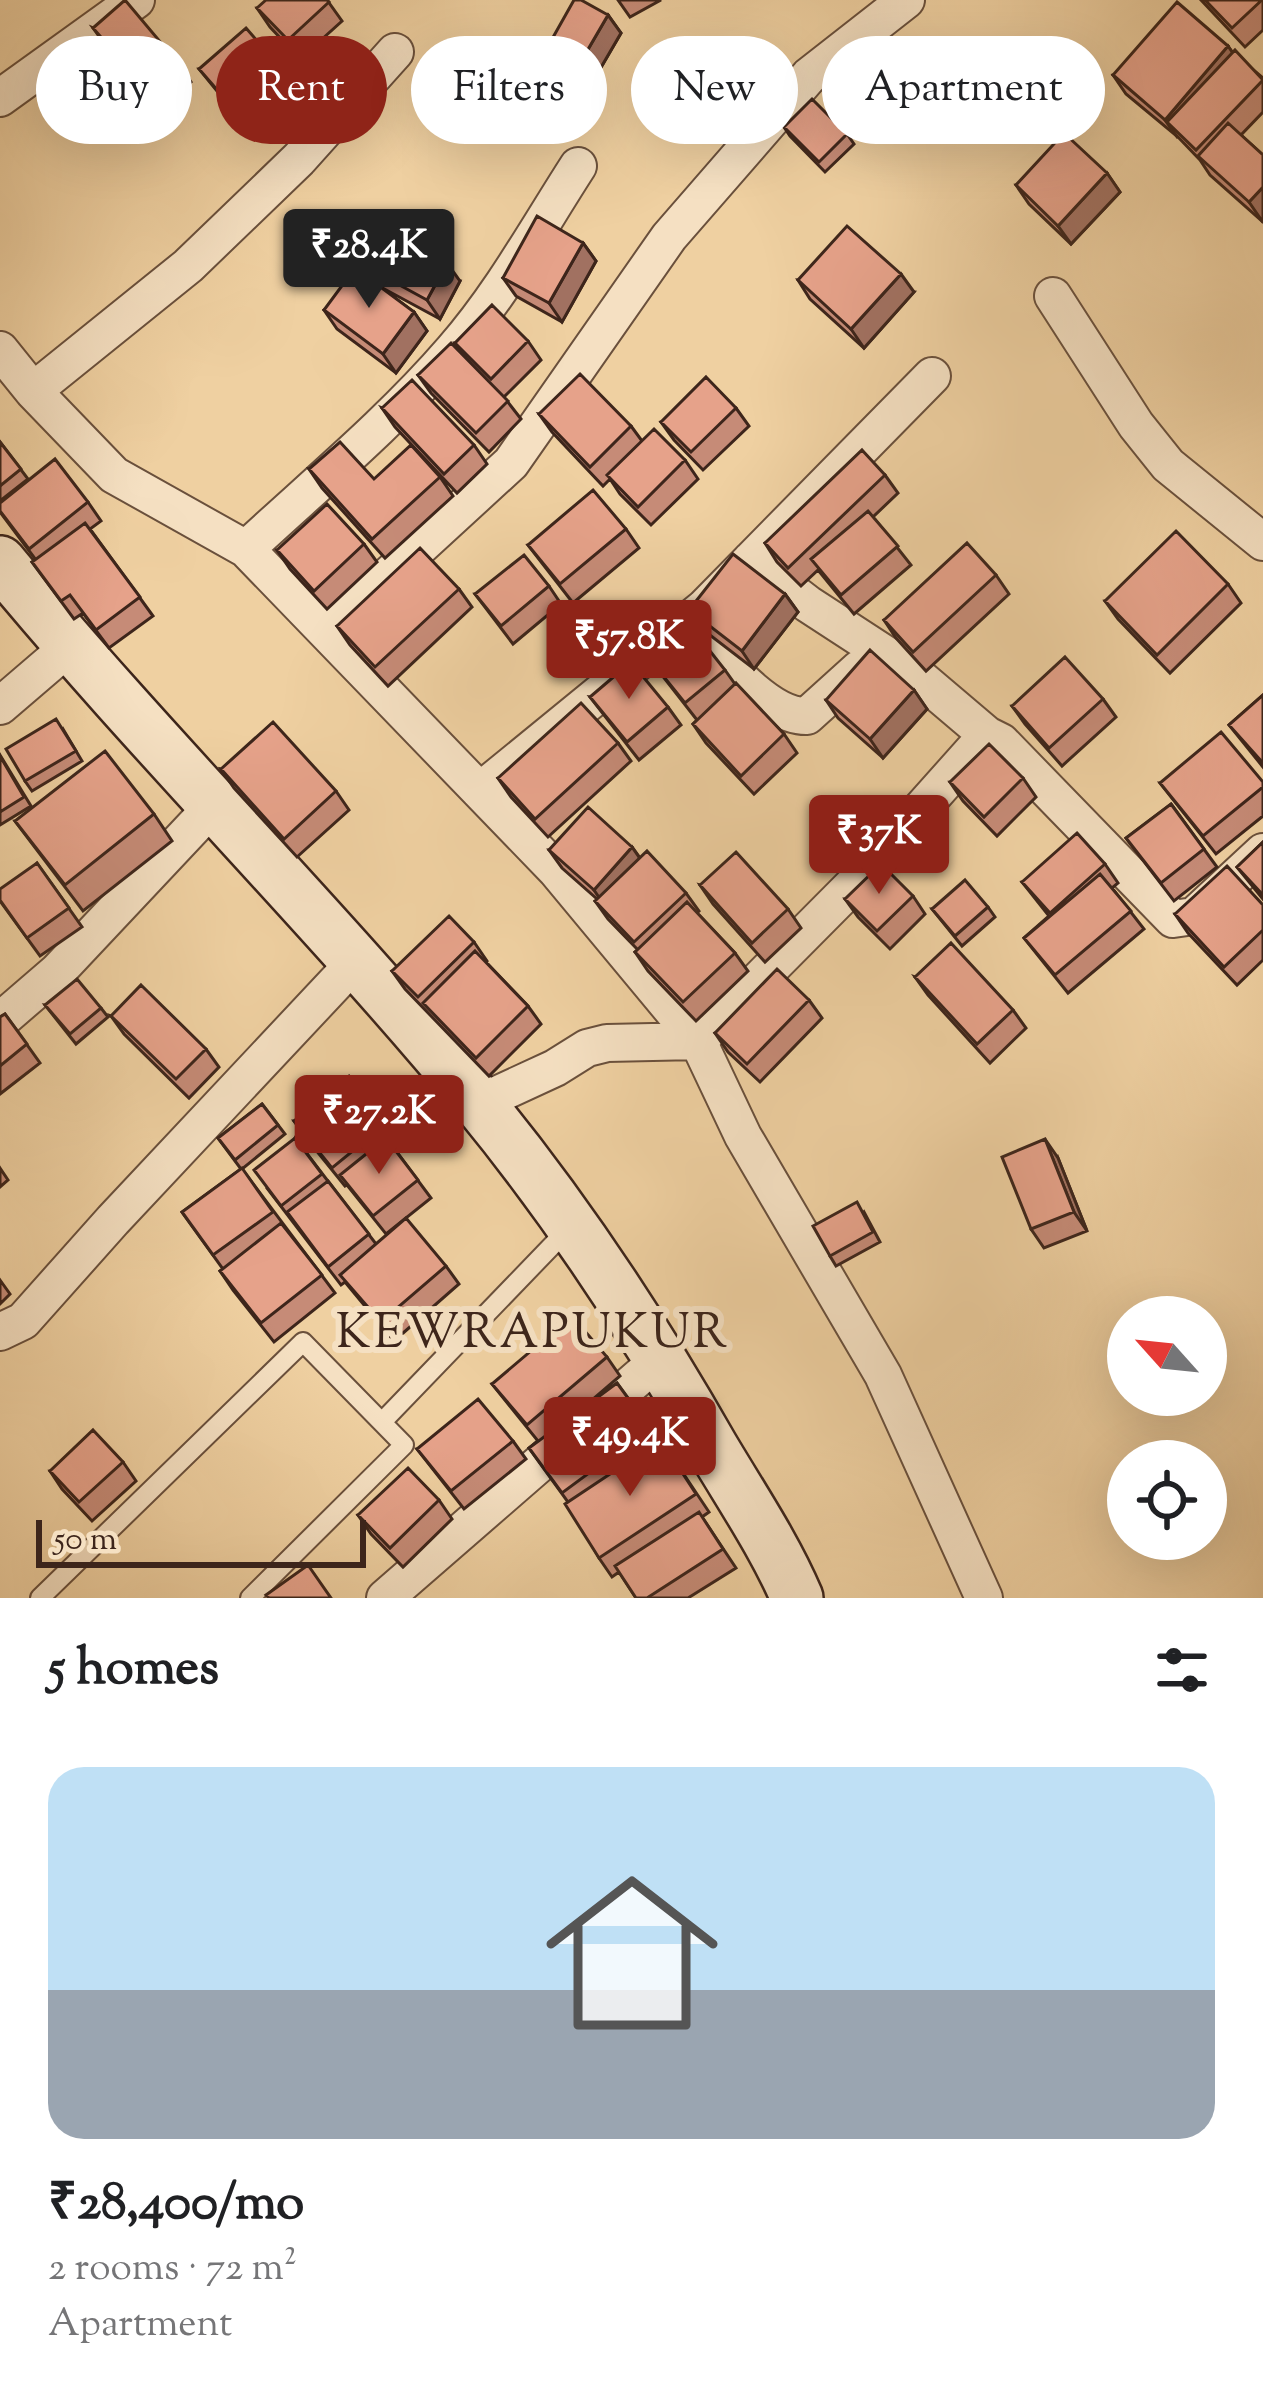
<!DOCTYPE html>
<meta charset="utf-8">
<style>
body{margin:0;font-family:"Sorts Mill Goudy",serif;background:#f2f2f2;color:#202124;height:100vh;display:flex;flex-direction:column;font-size:45px;white-space:nowrap}
*{box-sizing:border-box;margin:0}
p{font-size:39px;color:#757577}
.icon{flex:none;width:66px;height:66px;fill:none;stroke:currentColor;stroke-width:2;stroke-linecap:round;stroke-linejoin:round}
.map{position:relative;height:1598px;overflow:hidden}
.side{display:flex;flex-direction:column;background:#fff;flex:1}
.side>*{flex:none}
.guide{position:absolute;left:36px;top:36px;width:1191px;height:108px;display:flex;gap:24px}
.needle{width:78px;rotate:297deg}
.tools{position:absolute;left:1107px;top:1296px;display:grid;gap:24px}
.tools a{display:grid;place-items:center;width:120px;height:120px;border-radius:50%;background:#fff;box-shadow:0 12px 48px #0002;font-size:60px}
.scale{position:absolute;left:36px;bottom:30px;width:330px;box-sizing:border-box;padding-left:12px;border:6px solid #3d251b;border-top:0;font-size:33px;line-height:42px;white-space:nowrap;color:#3d251b;-webkit-text-stroke:9px #f5e0c2;paint-order:stroke}
.price{position:absolute;translate:-50% -102px;padding:0 27px;border-radius:12px;background:#8f2418;color:#fff;font-size:39px;line-height:78px;filter:drop-shadow(0 3px 6px #0008)}
.price::after{content:'';position:absolute;left:50%;top:72px;width:36px;height:27px;margin-left:-18px;background:inherit;clip-path:polygon(0 0,100% 0,50% 100%)}
.price.current{background:#222;color:#fff}
ul{padding:0;list-style:none}
li{display:grid;align-content:center;gap:24px;height:636px;padding:0 48px}
li span{display:grid;place-items:center;height:372px;border-radius:36px;color:#555}
li>.icon{margin-inline-start:auto}
span .icon{width:216px;height:216px;fill:#fffc;stroke-width:1}
li b{font-size:51px}
h2{display:flex;justify-content:space-between;align-items:center;height:144px;padding:0 48px;font-size:51px}
.chip{padding:0 42px;border-radius:54px;background:#fff;box-shadow:0 12px 48px #0002;font-size:42px;line-height:108px}
.chip.current{background:#8f2418;color:#fff}
.map>svg:first-child{display:block}
</style>
<div class="map">
<svg width="1263" height="1598" viewBox="0 0 1263 1598">
<rect width="100%" height="100%" fill="#efd0a1"/>
<filter id="stains"><feTurbulence type="fractalNoise" baseFrequency=".00167" numOctaves="4"/><feColorMatrix values="0 0 0 0 .2 0 0 0 0 .09 0 0 0 0 .02 0 0 0 .5 -.17"/></filter>
<radialGradient id="worn" r=".72"><stop offset=".6" stop-color="#630" stop-opacity="0"/><stop offset="1" stop-color="#630" stop-opacity=".3"/></radialGradient>
<g fill="none" stroke-linecap="round" stroke-linejoin="round">
<g stroke="#6a503c" stroke-width="22">
<path id="service" d="M 382,1422 L 569,1228
M 40,1598 L 303,1342 L 404,1445 L 250,1598"/>
</g>
<g stroke="#6a503c" stroke-width="40">
<path id="minor" d="M 0,98 L 136,0
M 1053,296 L 1136,425 L 1168,465 L 1263,542
M 0,350 L 33,391 L 114,475 L 246,549 L 556,870 L 698,1041 L 743,1136 L 883,1375 L 984,1598
M 33,391 L 188,266 L 299,159 L 395,52
M 246,549 C 315,485 391,422 453,350 C 502,294 538,228 578,166
M 751,560 L 808,604 L 914,673 L 987,735
M 688,622 C 716,652 765,717 807,716 L 859,669
M 328,631 L 511,463 L 669,237 L 809,76 L 906,0
M 0,706 L 70,646
M 480,791 L 704,608 L 932,376
M 0,1021 L 57,972 L 214,805
M 479,1103 L 555,1068 L 587,1048 L 607,1043 L 698,1041 L 855,883 L 987,735 L 1001,742 L 1173,919 L 1194,916 L 1263,852
M 0,1332 L 23,1321 L 113,1220 L 357,960
M 385,1598 L 661,1358"/>
</g>
<g stroke="#3d251b" stroke-width="56">
<path id="secondary" d="M 0,562 C 153,747 324,916 477,1101 C 566,1209 643,1326 712,1447 C 741,1496 775,1546 797,1598"/>
</g>
<use href="#service" stroke="#f5e0c2" stroke-width="18"/>
<use href="#minor" stroke="#f5e0c2" stroke-width="36"/>
<use href="#secondary" stroke="#f5e0c2" stroke-width="51"/>
</g>
<path fill="#c68b77" stroke="#3d251b" stroke-width="3" d="M 327,0 L 342,21 L 300,59 L 270,27 L 257,8 Z
M 618,0 L 661,0 L 630,17 Z
M 1201,0 L 1263,0 L 1263,30 L 1245,47 Z
M 608,15 L 621,33 L 582,100 L 550,83 L 538,64 Z
M 93,28 L 178,63 L 191,82 L 160,109 L 106,46 Z
M 1228,46 L 1233,53 L 1263,78 L 1263,112 L 1241,135 L 1263,155 L 1262,221 L 1210,175 L 1200,160 L 1178,137 L 1126,94 L 1113,75 Z
M 273,59 L 286,77 L 239,118 L 199,69 Z
M 784,127 L 847,134 L 854,144 L 825,172 L 790,136 Z
M 1107,173 L 1120,192 L 1071,244 L 1029,204 L 1016,185 Z
M 583,243 L 596,261 L 562,322 L 516,296 L 503,278 Z
M 361,264 L 460,281 L 440,319 L 377,285 L 414,312 L 427,331 L 396,373 L 337,329 L 324,310 L 373,281 Z
M 798,280 L 914,292 L 864,348 L 810,299 Z
M 528,341 L 541,360 L 504,397 L 521,419 L 489,452 L 431,393 L 418,375 L 465,358 L 455,343 Z
M 382,408 L 474,445 L 487,464 L 457,493 L 395,427 Z
M 736,408 L 749,426 L 703,470 L 674,440 L 661,422 Z
M 539,414 L 631,426 L 642,441 L 685,460 L 698,479 L 651,525 L 620,494 L 610,479 L 603,486 L 552,432 Z
M 0,442 L 28,479 L 0,501 Z
M 309,469 L 374,479 L 440,477 L 453,496 L 385,558 L 322,488 Z
M 885,475 L 898,493 L 873,517 L 911,565 L 854,614 L 818,570 L 801,586 L 777,562 L 765,543 Z
M 88,502 L 101,521 L 90,529 L 153,616 L 109,648 L 83,613 L 74,619 L 32,562 L 36,560 L 0,512 Z
M 626,529 L 639,548 L 573,603 L 528,545 Z
M 364,544 L 377,562 L 327,609 L 290,569 L 277,550 Z
M 996,575 L 1009,594 L 926,671 L 896,638 L 884,620 Z
M 1228,584 L 1241,603 L 1170,673 L 1118,619 L 1105,601 Z
M 549,586 L 561,604 L 513,644 L 475,594 Z
M 459,589 L 472,607 L 388,686 L 350,645 L 337,626 Z
M 785,594 L 798,612 L 754,669 L 702,629 L 689,610 Z
M 643,651 L 725,670 L 735,684 L 784,734 L 797,753 L 754,794 L 706,743 L 693,724 L 697,720 Z
M 914,690 L 927,709 L 883,758 L 838,718 L 826,700 Z
M 1263,695 L 1263,767 L 1229,725 Z
M 590,697 L 668,707 L 681,725 L 639,760 Z
M 1103,699 L 1116,717 L 1062,766 L 1025,724 L 1012,706 Z
M 63,729 L 82,761 L 32,791 L 25,781 Z
M 618,743 L 631,761 L 548,837 L 511,797 L 498,778 Z
M 0,755 L 31,806 L 0,825 Z
M 221,769 L 336,791 L 349,810 L 297,857 L 234,788 Z
M 1023,778 L 1036,797 L 997,836 L 963,801 L 950,782 Z
M 1263,782 L 1263,816 L 1216,854 L 1160,783 Z
M 1171,804 L 1217,867 L 1174,901 L 1126,838 Z
M 154,814 L 172,841 L 83,911 L 15,821 Z
M 1263,842 L 1263,899 L 1237,867 Z
M 632,847 L 640,858 L 686,893 L 699,911 L 697,913 L 735,953 L 748,971 L 696,1021 L 648,971 L 635,952 L 638,950 L 608,919 L 595,901 L 597,899 L 562,868 L 549,850 Z
M 37,863 L 82,927 L 40,956 L 0,901 Z
M 1105,864 L 1118,883 L 1112,888 L 1144,929 L 1068,993 L 1024,938 L 1049,916 L 1022,882 Z
M 700,885 L 788,909 L 801,928 L 765,962 L 713,904 Z
M 913,896 L 925,914 L 890,949 L 858,917 L 845,899 Z
M 1263,905 L 1263,960 L 1237,985 L 1188,933 L 1175,914 Z
M 988,907 L 995,917 L 962,946 L 932,909 Z
M 474,942 L 487,961 L 486,962 L 528,1006 L 541,1024 L 489,1076 L 405,989 L 392,971 Z
M 915,977 L 1013,1010 L 1026,1028 L 990,1063 L 928,995 Z
M 809,1000 L 822,1018 L 760,1082 L 728,1052 L 715,1033 Z
M 45,1005 L 101,1008 L 108,1017 L 76,1044 Z
M 5,1014 L 40,1063 L 0,1094 L 0,1017 Z
M 111,1016 L 206,1049 L 219,1067 L 189,1098 L 124,1034 Z
M 262,1104 L 285,1134 L 242,1169 L 335,1293 L 274,1342 L 233,1290 L 220,1271 L 223,1269 L 182,1212 L 241,1169 L 218,1138 Z
M 294,1121 L 387,1123 L 400,1141 L 393,1147 L 431,1198 L 386,1234 L 347,1185 L 345,1186 L 307,1139 Z
M 295,1138 L 376,1244 L 446,1266 L 459,1284 L 394,1341 L 345,1282 L 341,1285 L 267,1188 Z
M 1058,1158 L 1087,1231 L 1044,1248 L 1031,1229 Z
M 0,1168 L 8,1180 L 0,1187 Z
M 864,1212 L 880,1242 L 836,1266 L 830,1256 Z
M 0,1280 L 10,1294 L 0,1304 Z
M 607,1357 L 620,1376 L 577,1413 L 617,1383 L 659,1442 L 661,1440 L 709,1512 L 702,1517 L 736,1568 L 688,1598 L 636,1598 L 619,1572 L 612,1577 L 599,1558 L 568,1502 L 529,1448 L 538,1441 L 492,1384 Z
M 513,1441 L 526,1459 L 464,1509 L 417,1449 Z
M 123,1462 L 136,1481 L 92,1521 L 62,1489 L 50,1471 Z
M 439,1500 L 452,1519 L 403,1567 L 371,1534 L 358,1515 Z"/>
<path fill="#a17161" stroke="#3d251b" stroke-width="3" d="M 608,15 L 621,33 L 582,100 L 569,82 Z
M 1228,46 L 1241,65 L 1167,122 L 1178,138 L 1165,120 Z
M 1107,173 L 1120,192 L 1071,244 L 1058,226 Z
M 1263,187 L 1263,220 L 1262,221 L 1249,202 Z
M 583,243 L 596,261 L 562,322 L 549,303 Z
M 447,263 L 460,281 L 440,319 L 427,300 Z
M 901,274 L 914,292 L 864,348 L 851,329 Z
M 414,312 L 427,331 L 396,373 L 383,354 Z
M 785,594 L 798,612 L 754,669 L 742,651 Z
M 914,690 L 927,709 L 883,758 L 870,739 Z
M 632,847 L 645,866 L 607,909 L 594,890 Z
M 1045,1139 L 1058,1158 L 1087,1231 L 1074,1212 Z"/>
<path fill="#e6a28a" stroke="#3d251b" stroke-width="3" d="M 125,0 L 178,63 L 147,90 L 93,28 Z
M 266,0 L 327,0 L 329,2 L 288,40 L 257,8 Z
M 574,0 L 581,0 L 608,15 L 569,82 L 538,64 Z
M 1205,0 L 1262,0 L 1232,28 Z
M 1177,2 L 1228,46 L 1165,120 L 1113,75 Z
M 246,28 L 273,59 L 226,100 L 199,69 Z
M 1235,50 L 1263,80 L 1196,150 L 1167,122 Z
M 812,99 L 847,134 L 819,162 L 784,127 Z
M 1228,123 L 1263,155 L 1263,187 L 1249,202 L 1198,156 Z
M 1064,133 L 1107,173 L 1058,226 L 1016,185 Z
M 537,216 L 583,243 L 549,303 L 503,278 Z
M 847,226 L 901,274 L 851,329 L 798,280 Z
M 382,227 L 447,263 L 427,300 L 361,264 Z
M 355,268 L 414,312 L 383,354 L 324,310 Z
M 492,305 L 528,341 L 491,379 L 455,343 Z
M 451,343 L 508,401 L 476,433 L 418,375 Z
M 580,374 L 631,426 L 590,467 L 539,414 Z
M 706,377 L 736,408 L 691,452 L 661,422 Z
M 412,380 L 474,445 L 444,474 L 382,408 Z
M 654,429 L 685,460 L 638,507 L 607,475 Z
M 0,442 L 21,469 L 0,486 Z
M 340,442 L 374,479 L 411,445 L 440,477 L 372,539 L 309,469 Z
M 862,450 L 885,475 L 788,568 L 765,543 Z
M 55,459 L 88,502 L 29,549 L 0,511 L 0,503 Z
M 593,490 L 626,529 L 560,584 L 528,545 Z
M 327,504 L 364,544 L 314,591 L 277,550 Z
M 868,511 L 898,546 L 841,595 L 811,559 Z
M 85,523 L 140,597 L 96,630 L 70,595 L 61,601 L 32,562 Z
M 1176,531 L 1228,584 L 1157,655 L 1105,601 Z
M 967,543 L 996,575 L 913,652 L 884,620 Z
M 420,548 L 459,589 L 375,667 L 337,626 Z
M 733,554 L 785,594 L 742,651 L 689,610 Z
M 524,555 L 549,586 L 501,626 L 475,594 Z
M 684,618 L 725,670 L 685,703 L 643,651 Z
M 870,650 L 914,690 L 870,739 L 826,700 Z
M 1065,657 L 1103,699 L 1049,748 L 1012,706 Z
M 631,662 L 668,707 L 627,742 L 590,697 Z
M 736,683 L 784,734 L 741,776 L 693,724 Z
M 1263,695 L 1263,763 L 1229,725 Z
M 581,703 L 618,743 L 535,819 L 498,778 Z
M 56,719 L 76,751 L 25,781 L 6,749 Z
M 273,722 L 336,791 L 284,839 L 221,769 Z
M 1221,732 L 1263,782 L 1263,787 L 1203,836 L 1160,783 Z
M 989,744 L 1023,778 L 984,817 L 950,782 Z
M 105,751 L 154,814 L 65,885 L 15,821 Z
M 0,756 L 24,797 L 0,812 Z
M 1171,804 L 1204,849 L 1161,883 L 1126,838 Z
M 588,807 L 632,847 L 594,890 L 549,850 Z
M 1077,833 L 1105,864 L 1050,913 L 1022,882 Z
M 1263,842 L 1263,895 L 1237,867 Z
M 647,851 L 686,893 L 634,942 L 595,901 Z
M 736,852 L 788,909 L 752,943 L 700,885 Z
M 37,863 L 69,908 L 27,938 L 0,900 L 0,889 Z
M 881,864 L 913,896 L 877,931 L 845,899 Z
M 1227,866 L 1263,905 L 1263,930 L 1224,967 L 1175,914 Z
M 1100,874 L 1131,911 L 1055,975 L 1024,938 Z
M 965,880 L 988,907 L 955,936 L 932,909 Z
M 687,902 L 735,953 L 683,1002 L 635,952 Z
M 449,916 L 474,942 L 418,997 L 392,971 Z
M 951,943 L 1013,1010 L 977,1044 L 915,977 Z
M 475,951 L 528,1006 L 476,1058 L 423,1003 Z
M 777,969 L 809,1000 L 747,1064 L 715,1033 Z
M 77,979 L 101,1008 L 70,1034 L 45,1005 Z
M 141,985 L 206,1049 L 176,1079 L 111,1016 Z
M 5,1014 L 27,1044 L 0,1066 L 0,1017 Z
M 349,1076 L 387,1123 L 332,1168 L 294,1121 Z
M 262,1104 L 278,1125 L 235,1160 L 218,1138 Z
M 295,1138 L 322,1174 L 281,1206 L 254,1170 Z
M 386,1138 L 418,1180 L 373,1216 L 340,1175 Z
M 1045,1139 L 1074,1212 L 1031,1229 L 1002,1157 Z
M 242,1168 L 273,1212 L 213,1255 L 182,1212 Z
M 328,1181 L 369,1234 L 328,1267 L 287,1212 Z
M 857,1202 L 873,1232 L 830,1256 L 813,1226 Z
M 406,1218 L 446,1266 L 381,1322 L 340,1275 Z
M 281,1223 L 322,1275 L 261,1323 L 220,1271 Z
M 572,1316 L 607,1357 L 527,1425 L 492,1384 Z
M 617,1383 L 650,1428 L 562,1493 L 529,1448 Z
M 478,1399 L 513,1441 L 451,1491 L 417,1449 Z
M 93,1430 L 123,1462 L 79,1502 L 50,1471 Z
M 661,1440 L 696,1494 L 599,1558 L 565,1504 Z
M 408,1468 L 439,1500 L 390,1548 L 358,1515 Z
M 699,1512 L 723,1549 L 647,1598 L 636,1598 L 615,1566 Z
M 308,1565 L 331,1598 L 269,1598 L 266,1595 Z"/>
<g text-anchor="middle" dominant-baseline="central" stroke-width="12" stroke-linejoin="round" paint-order="stroke">
<g font-size="48" letter-spacing="3" fill="#3d251b" stroke="#f5e0c2">
<text x="533" y="1335">KEWRAPUKUR</text>
</g>
</g>
<rect width="100%" height="100%" filter="url(#stains)"/>
<rect width="100%" height="100%" fill="url(#worn)"/>
</svg>
<div class="tools">
<a><svg class="needle" viewBox="-14 -14 28 28"><path d="M0-13l5 13h-10z" fill="#e53935"/><path d="M0 13l5-13h-10z" fill="#757577"/></svg></a>
<a><svg class="icon" aria-label="locate" viewBox="0 0 24 24"><circle cx="12" cy="12" r="6"/><path d="M12 2v4M12 18v4M2 12h4M18 12h4"/></svg></a>
</div>
<div class="scale">50 m</div>
<b class="price current" style="left:369px;top:311px">₹28.4K</b>
<b class="price" style="left:629px;top:702px">₹57.8K</b>
<b class="price" style="left:879px;top:897px">₹37K</b>
<b class="price" style="left:379px;top:1177px">₹27.2K</b>
<b class="price" style="left:630px;top:1499px">₹49.4K</b>
<div class="guide">
<a class="chip">Buy</a>
<a class="chip current">Rent</a>
<a class="chip">Filters</a>
<a class="chip">New</a>
<a class="chip">Apartment</a>
</div>
</div>
<section class="side">
<h2>5 homes<svg class="icon" aria-label="filters" viewBox="0 0 24 24"><path d="M4 7h16M4 17h16"/><circle cx="9" cy="7" r="2"/><circle cx="15" cy="17" r="2"/></svg></h2>
<ul>
<li><span style="background:linear-gradient(#bfe0f5 60%,#9aa5b1 0)"><svg class="icon" aria-label="home" viewBox="0 0 24 24"><path d="M3 11l9-7 9 7M6 9v11h12V9"/></svg></span><div><b>₹28,400/mo</b><p>2 rooms · 72 m²</p><p>Apartment</p></div></li>
</ul>
</section>
